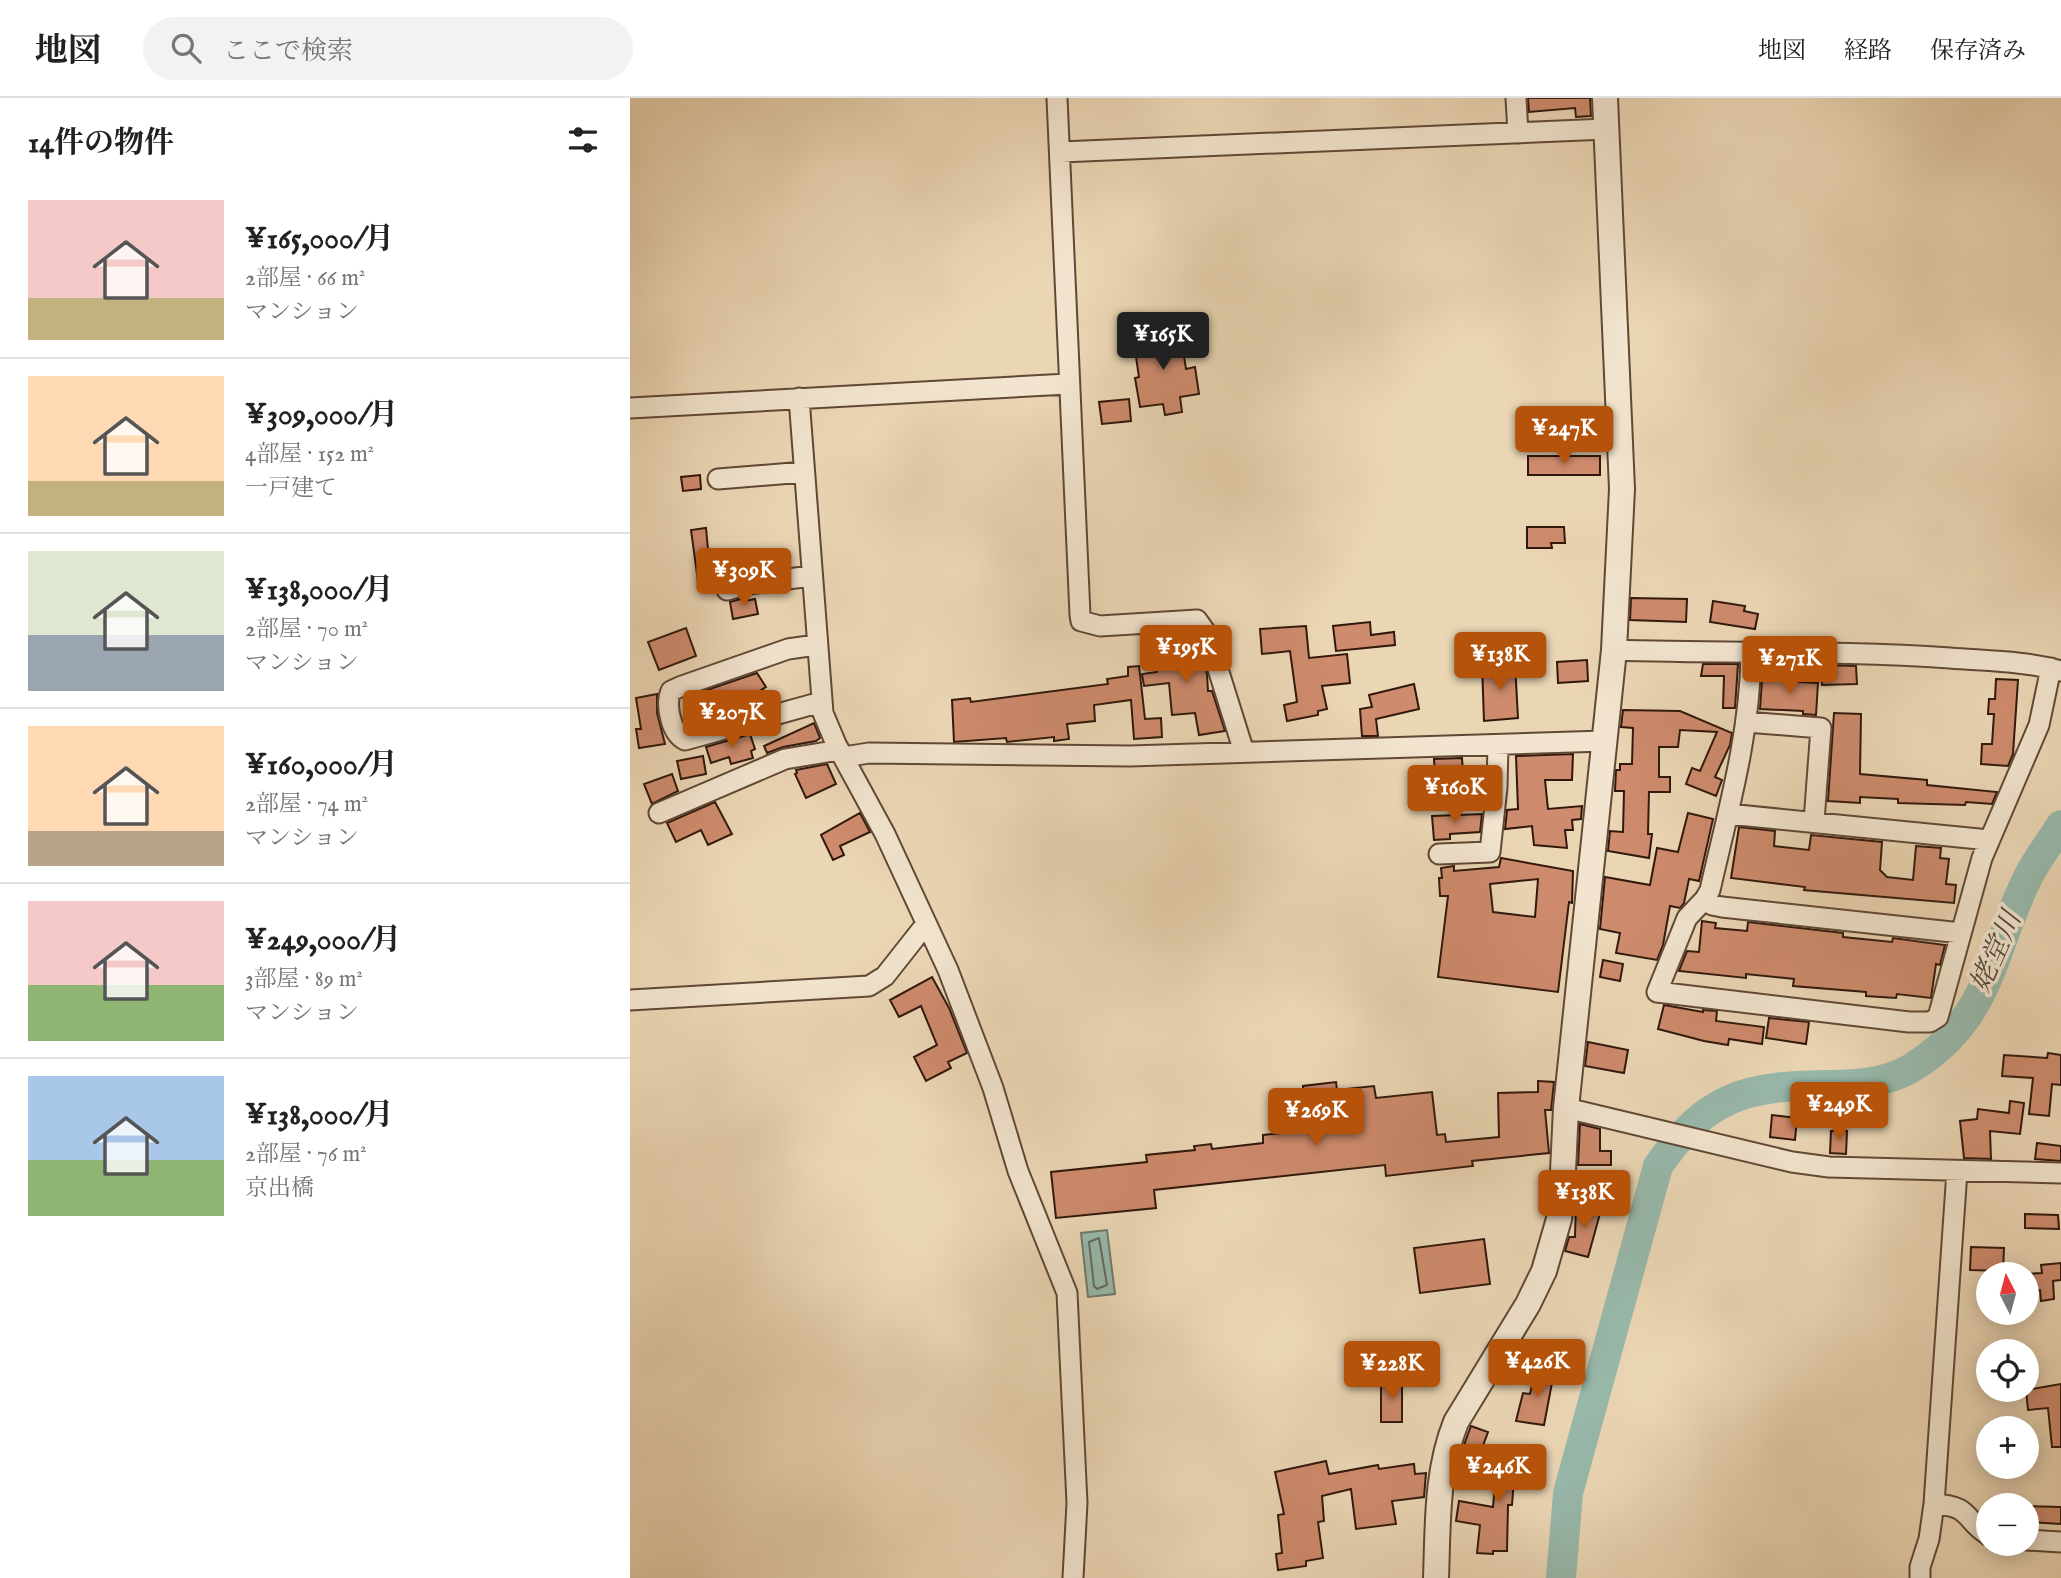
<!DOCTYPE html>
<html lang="ja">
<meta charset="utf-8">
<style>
body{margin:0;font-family:"IM FELL English","Noto Serif JP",serif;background:#f2f2f2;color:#222;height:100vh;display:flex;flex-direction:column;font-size:26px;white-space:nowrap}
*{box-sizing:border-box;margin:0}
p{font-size:23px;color:#767676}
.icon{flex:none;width:38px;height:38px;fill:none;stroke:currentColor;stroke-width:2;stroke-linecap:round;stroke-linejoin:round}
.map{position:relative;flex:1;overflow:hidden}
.panel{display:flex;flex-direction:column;background:#fff;width:630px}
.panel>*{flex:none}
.needle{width:46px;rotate:354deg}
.controls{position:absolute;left:1346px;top:1164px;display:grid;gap:14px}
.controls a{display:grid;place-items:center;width:63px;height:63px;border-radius:50%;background:#fff;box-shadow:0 4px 18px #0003;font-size:35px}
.price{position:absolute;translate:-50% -60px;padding:0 16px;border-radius:7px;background:#b45309;color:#fff;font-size:23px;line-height:46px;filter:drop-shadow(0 2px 4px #0008)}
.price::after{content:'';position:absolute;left:50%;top:42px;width:21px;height:16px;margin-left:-10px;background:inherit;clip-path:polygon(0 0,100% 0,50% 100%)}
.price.current{background:#222;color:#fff}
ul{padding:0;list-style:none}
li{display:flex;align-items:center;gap:21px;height:175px;padding:0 28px}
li+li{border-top:2px solid #e0e0e0}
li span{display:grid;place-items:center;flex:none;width:196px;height:140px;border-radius:0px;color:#555}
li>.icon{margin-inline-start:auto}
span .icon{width:84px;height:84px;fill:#fffc;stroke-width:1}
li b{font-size:30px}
h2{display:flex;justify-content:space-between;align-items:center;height:84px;padding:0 28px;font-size:30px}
header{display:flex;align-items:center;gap:42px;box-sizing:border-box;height:98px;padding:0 35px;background:#fff;border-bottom:2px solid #e0e0e0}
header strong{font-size:33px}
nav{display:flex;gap:38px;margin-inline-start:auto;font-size:24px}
.search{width:490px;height:63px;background:#f2f2f2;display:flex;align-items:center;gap:18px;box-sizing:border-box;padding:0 24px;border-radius:38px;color:#767676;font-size:26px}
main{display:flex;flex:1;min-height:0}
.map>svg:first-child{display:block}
</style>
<header>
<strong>地図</strong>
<div class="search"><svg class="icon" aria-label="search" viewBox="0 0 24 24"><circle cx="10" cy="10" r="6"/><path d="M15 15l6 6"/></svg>ここで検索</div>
<nav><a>地図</a><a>経路</a><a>保存済み</a></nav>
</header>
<main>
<section class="panel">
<h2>14件の物件<svg class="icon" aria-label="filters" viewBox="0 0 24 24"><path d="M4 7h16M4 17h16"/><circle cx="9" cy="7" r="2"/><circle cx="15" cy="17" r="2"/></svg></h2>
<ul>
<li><span style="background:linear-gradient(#f6c9c9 70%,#c2b280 0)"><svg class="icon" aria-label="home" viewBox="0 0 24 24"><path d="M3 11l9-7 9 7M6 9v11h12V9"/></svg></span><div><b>¥165,000/月</b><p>2部屋 · 66 m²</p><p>マンション</p></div></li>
<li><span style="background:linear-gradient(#ffd9b3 75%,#c2b280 0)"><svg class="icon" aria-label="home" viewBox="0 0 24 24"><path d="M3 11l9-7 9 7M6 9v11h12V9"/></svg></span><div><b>¥309,000/月</b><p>4部屋 · 152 m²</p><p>一戸建て</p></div></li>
<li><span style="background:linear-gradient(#dfe7d0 60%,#9aa5b1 0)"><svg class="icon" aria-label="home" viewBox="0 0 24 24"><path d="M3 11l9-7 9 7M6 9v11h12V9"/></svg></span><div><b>¥138,000/月</b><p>2部屋 · 70 m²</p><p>マンション</p></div></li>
<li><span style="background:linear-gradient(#ffd9b3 75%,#b9a48a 0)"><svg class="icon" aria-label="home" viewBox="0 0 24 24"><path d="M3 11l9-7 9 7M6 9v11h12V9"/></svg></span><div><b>¥160,000/月</b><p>2部屋 · 74 m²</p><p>マンション</p></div></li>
<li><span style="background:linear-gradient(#f6c9c9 60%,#8fb573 0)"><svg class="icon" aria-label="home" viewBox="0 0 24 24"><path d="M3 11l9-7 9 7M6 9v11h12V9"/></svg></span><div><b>¥249,000/月</b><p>3部屋 · 89 m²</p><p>マンション</p></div></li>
<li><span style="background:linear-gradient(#a9c7e8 60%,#8fb573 0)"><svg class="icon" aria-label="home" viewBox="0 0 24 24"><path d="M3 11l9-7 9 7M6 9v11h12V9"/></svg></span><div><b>¥138,000/月</b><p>2部屋 · 76 m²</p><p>京出橋</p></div></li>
</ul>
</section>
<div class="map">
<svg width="1431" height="1480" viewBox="0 0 1431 1480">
<rect width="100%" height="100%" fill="#ebd6b4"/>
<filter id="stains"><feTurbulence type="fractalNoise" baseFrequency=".00286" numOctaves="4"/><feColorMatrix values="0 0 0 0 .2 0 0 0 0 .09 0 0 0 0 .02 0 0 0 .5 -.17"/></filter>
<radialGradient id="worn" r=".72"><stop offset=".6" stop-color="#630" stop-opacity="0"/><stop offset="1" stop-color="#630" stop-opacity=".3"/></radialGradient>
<path fill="#98b9ac" stroke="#6f796c" stroke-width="2" d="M 477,1132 L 485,1196 L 458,1199 L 451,1135 Z"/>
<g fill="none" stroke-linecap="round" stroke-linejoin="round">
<path stroke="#64685c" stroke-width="2" d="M 469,1140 L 477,1187 L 467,1191 L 464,1188 L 459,1144 Z"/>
<path stroke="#98b9ac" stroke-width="30" d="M 931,1480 L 938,1395 L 1028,1068 C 1078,996 1117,988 1201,987 C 1229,987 1260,984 1283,969 C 1363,919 1361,851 1399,777 C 1408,760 1421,743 1431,727"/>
</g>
<path fill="#ce8b6d" stroke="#31180c" stroke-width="2" fill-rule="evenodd" d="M 898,0 L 960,0 L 961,18 L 946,19 L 945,10 L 899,14 Z
M 550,232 L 556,271 L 565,269 L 569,296 L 550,299 L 552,314 L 535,317 L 533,306 L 510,309 L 505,280 L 509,279 L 503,239 Z
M 499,301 L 501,323 L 472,326 L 469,304 Z
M 898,358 L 970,358 L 970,377 L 898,377 Z
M 70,377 L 71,391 L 53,393 L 51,379 Z
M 897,429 L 934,429 L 935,445 L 921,445 L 922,450 L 897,450 Z
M 76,430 L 79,462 L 104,460 L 106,477 L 68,483 L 61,432 Z
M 114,500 L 115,503 L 125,501 L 128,516 L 103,521 L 100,504 Z
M 1001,500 L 1057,501 L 1056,524 L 1000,522 Z
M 1083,503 L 1115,508 L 1114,513 L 1128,516 L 1125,531 L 1080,524 Z
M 740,524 L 741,537 L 764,534 L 765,547 L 706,553 L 703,528 Z
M 676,528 L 679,560 L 717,556 L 720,585 L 692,588 L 697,611 L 688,613 L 688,617 L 657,623 L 654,607 L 667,604 L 660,553 L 632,556 L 630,531 Z
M 56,530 L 66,558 L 29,572 L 18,544 Z
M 538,540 L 540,553 L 569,551 L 577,576 L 578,593 L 582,593 L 595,633 L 569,637 L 565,615 L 542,617 L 539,585 L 514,588 L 512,576 L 527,574 L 524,542 Z
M 957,562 L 958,583 L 928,585 L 927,564 Z
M 885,565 L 888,620 L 854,623 L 852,567 Z
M 1073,566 L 1108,566 L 1105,610 L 1093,610 L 1094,578 L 1071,578 Z
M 1192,567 L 1226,568 L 1227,586 L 1192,587 Z
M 509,568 L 515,621 L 531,620 L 532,639 L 504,641 L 501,602 L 464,607 L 465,623 L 437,626 L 439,641 L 424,643 L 424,639 L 377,644 L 376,640 L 324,644 L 322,602 L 340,600 L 341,604 L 478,586 L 477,581 L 498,578 L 498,569 Z
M 127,575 L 136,589 L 106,608 L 76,615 L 68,595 Z
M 1366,581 L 1388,582 L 1383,656 L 1378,668 L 1351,666 L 1352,646 L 1362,646 L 1364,616 L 1358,616 L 1359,601 L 1365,601 Z
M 1132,582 L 1188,585 L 1186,617 L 1173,616 L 1173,613 L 1130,611 Z
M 784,586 L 789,611 L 746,621 L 748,638 L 732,638 L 730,611 L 742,609 L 739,597 Z
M 27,596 L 27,615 L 35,646 L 9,650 L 6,631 L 11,631 L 6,600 Z
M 993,612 L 1050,613 L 1102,635 L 1100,647 L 1085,679 L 1092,682 L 1086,698 L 1056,686 L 1062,670 L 1070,673 L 1087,634 L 1050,632 L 1048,649 L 1029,649 L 1029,679 L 1040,679 L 1040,694 L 1019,694 L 1018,736 L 1022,736 L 1019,760 L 978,753 L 980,733 L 993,734 L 994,693 L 985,693 L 986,672 L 990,672 L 990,666 L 1002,666 L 1003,630 L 991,629 Z
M 1204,615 L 1231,616 L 1230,676 L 1297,682 L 1297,687 L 1367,694 L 1362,706 L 1336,704 L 1335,707 L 1268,705 L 1268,701 L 1230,699 L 1230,705 L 1198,703 Z
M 184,625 L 190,640 L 186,643 L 153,649 L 137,655 L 134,648 Z
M 120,636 L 125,651 L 121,653 L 123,660 L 101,666 L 99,659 L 81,665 L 76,649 Z
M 943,656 L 942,682 L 915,682 L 918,711 L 952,708 L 951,721 L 942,722 L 943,732 L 935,732 L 937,750 L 904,747 L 902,728 L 875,731 L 877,712 L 888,711 L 886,658 Z
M 73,658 L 76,676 L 51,681 L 47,663 Z
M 832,660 L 833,675 L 805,677 L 804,661 Z
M 197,666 L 206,686 L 176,700 L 165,676 L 167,675 L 166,672 Z
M 42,676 L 48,693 L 22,706 L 14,686 Z
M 85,704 L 102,736 L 78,747 L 71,732 L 46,744 L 37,725 Z
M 230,715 L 240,734 L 210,748 L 214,757 L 203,762 L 191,737 Z
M 1058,715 L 1083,721 L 1069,783 L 1059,781 L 1054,805 L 1050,810 L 1040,808 L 1033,847 L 1027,862 L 986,855 L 990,835 L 970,831 L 975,779 L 1020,787 L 1027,750 L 1048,754 Z
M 852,716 L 850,734 L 820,736 L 820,741 L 804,742 L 802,718 Z
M 1109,729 L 1145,733 L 1144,748 L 1179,752 L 1181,737 L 1252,744 L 1250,772 L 1257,779 L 1283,782 L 1286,748 L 1311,750 L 1310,760 L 1319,761 L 1316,786 L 1326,787 L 1324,805 L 1174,792 L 1175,789 L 1101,780 Z
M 871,760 L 943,773 L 942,805 L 939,804 L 928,894 L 808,879 L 818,798 L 810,798 L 809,780 L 812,780 L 811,770 L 824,768 L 824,773 L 869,769 ZM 908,781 L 905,819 L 863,814 L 860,786 Z
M 1072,823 L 1086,825 L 1085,830 L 1117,833 L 1118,824 L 1213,835 L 1213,839 L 1262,844 L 1263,840 L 1315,847 L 1310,867 L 1306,866 L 1301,900 L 1267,896 L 1266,900 L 1236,898 L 1236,894 L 1163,888 L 1164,881 L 1116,876 L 1116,880 L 1049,873 L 1057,853 L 1069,854 Z
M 973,862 L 993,866 L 990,883 L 970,879 Z
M 302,879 L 319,910 L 337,955 L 318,964 L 321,970 L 296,983 L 284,959 L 307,947 L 291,908 L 269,919 L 260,902 Z
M 1034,907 L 1073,914 L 1073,912 L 1087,913 L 1086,923 L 1134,929 L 1132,946 L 1099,941 L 1098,947 L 1074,943 L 1028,931 Z
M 1139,920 L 1179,924 L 1176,946 L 1136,940 Z
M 958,944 L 998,952 L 994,975 L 955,968 Z
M 1418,955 L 1431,957 L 1431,987 L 1422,986 L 1419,1018 L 1399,1016 L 1403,980 L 1372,978 L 1374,957 L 1417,960 Z
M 908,983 L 924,984 L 921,1012 L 915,1012 L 919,1055 L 842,1063 L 843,1068 L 756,1078 L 755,1067 L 524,1092 L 526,1110 L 426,1120 L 421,1074 L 517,1064 L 516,1057 L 565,1052 L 564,1048 L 581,1046 L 582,1051 L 633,1045 L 633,1037 L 669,1033 L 666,1005 L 674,1004 L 673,988 L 706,984 L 707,992 L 744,988 L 746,1000 L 802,994 L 807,1037 L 815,1036 L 816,1044 L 869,1039 L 868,995 L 908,994 Z
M 1380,1003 L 1394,1005 L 1390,1036 L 1360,1033 L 1361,1061 L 1334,1060 L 1330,1023 L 1347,1021 L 1348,1011 L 1379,1015 Z
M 1142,1017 L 1167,1020 L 1165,1042 L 1140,1039 Z
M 950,1026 L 970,1031 L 970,1053 L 981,1053 L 981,1067 L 948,1067 Z
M 1201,1033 L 1217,1033 L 1216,1056 L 1200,1055 Z
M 1407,1045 L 1431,1048 L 1431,1063 L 1405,1061 Z
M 946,1105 L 971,1112 L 958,1159 L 935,1153 L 939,1139 L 945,1139 Z
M 1395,1116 L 1428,1117 L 1429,1131 L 1395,1130 Z
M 854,1141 L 860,1186 L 790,1195 L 784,1150 Z
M 1341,1149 L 1374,1150 L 1373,1173 L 1340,1172 Z
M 1431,1165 L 1431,1182 L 1423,1183 L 1424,1201 L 1411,1203 L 1410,1192 L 1396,1193 L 1396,1176 L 1412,1175 L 1411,1167 Z
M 906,1270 L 924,1274 L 914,1327 L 886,1323 L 893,1295 L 900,1296 Z
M 751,1282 L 772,1282 L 772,1324 L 751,1324 Z
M 1431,1286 L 1431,1349 L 1422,1349 L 1418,1310 L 1398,1312 L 1396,1292 Z
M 841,1328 L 858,1334 L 851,1353 L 834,1347 Z
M 879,1348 L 911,1356 L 906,1373 L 885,1368 L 882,1407 L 878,1407 L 877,1453 L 863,1453 L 863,1456 L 847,1455 L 850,1427 L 826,1423 L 829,1403 L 863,1409 L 866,1376 L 872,1376 Z
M 696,1363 L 699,1376 L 748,1367 L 749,1371 L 784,1366 L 785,1376 L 796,1375 L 794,1399 L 762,1403 L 766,1426 L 726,1431 L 721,1391 L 692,1398 L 694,1423 L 688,1424 L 693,1460 L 676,1463 L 676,1468 L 648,1472 L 646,1456 L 652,1455 L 648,1417 L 654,1416 L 645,1374 Z
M 1396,1408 L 1431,1409 L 1431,1426 L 1396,1424 Z"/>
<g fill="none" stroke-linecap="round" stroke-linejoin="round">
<g stroke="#604836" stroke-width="23">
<path id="minor" d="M 427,0 L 450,517 L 451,523 L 470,528 L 567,522 L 577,536 L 614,654
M 886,0 L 888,35
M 431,54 L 976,31
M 169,300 L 193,615 L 206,646 L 255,736 L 318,872 L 363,990 L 388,1073 L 437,1195 L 447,1405 L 443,1480
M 0,310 L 438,286
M 88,381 L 174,374
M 97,492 L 119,486 L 181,478
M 186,547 L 158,551 L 52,588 L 41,593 C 35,607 41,635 55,642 L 191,604
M 984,552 C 1096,556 1208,552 1320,560 C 1356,563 1396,563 1431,573
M 1121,556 C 1120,637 1098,713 1080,792 L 1075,801 L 1057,820 L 1027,894 L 1279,924 L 1300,924 L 1308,919 L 1352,760 L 1409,627 L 1421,570
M 1117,624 L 1191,630 L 1184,723
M 214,659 L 239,655 L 500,658 L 975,643
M 29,715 L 155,661 L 209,652
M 1098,716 L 1359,742
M 809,756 L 860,754 L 867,689 L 868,647
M 1075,801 L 1082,807 L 1092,809 L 1331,835
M 0,902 L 239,888 L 255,878 L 296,826
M 936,1010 L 1162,1064 L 1199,1069 L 1431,1075
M 1304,1406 C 1342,1408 1333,1421 1358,1437
M 1396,1442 L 1431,1444
M 1290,1480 L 1290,1469 L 1299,1441 L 1304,1406 L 1327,1073"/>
</g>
<g stroke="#604836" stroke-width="28">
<path id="tertiary" d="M 806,1480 C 808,1427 806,1374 826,1324 L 898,1206 L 914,1173 L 929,1121 L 932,1094 L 936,1010 L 984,552 L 992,391 L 975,0"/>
</g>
<use href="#minor" stroke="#f2e4ce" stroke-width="19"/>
<use href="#tertiary" stroke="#f2e4ce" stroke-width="24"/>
</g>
<g text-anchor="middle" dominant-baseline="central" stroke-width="7" stroke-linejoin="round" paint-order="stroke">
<g font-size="28" font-style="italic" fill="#50483c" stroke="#f2e4ce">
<text transform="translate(1367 854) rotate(-66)">姥堂川</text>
</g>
</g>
<rect width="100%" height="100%" filter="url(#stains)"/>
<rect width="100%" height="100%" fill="url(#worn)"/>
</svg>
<div class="controls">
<a><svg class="needle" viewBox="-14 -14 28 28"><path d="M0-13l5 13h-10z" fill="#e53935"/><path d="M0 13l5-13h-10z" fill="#767676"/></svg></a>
<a><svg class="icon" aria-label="locate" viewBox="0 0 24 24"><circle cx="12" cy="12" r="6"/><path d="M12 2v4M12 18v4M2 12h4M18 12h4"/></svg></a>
<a>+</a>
<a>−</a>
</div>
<b class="price current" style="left:533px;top:274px">¥165K</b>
<b class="price" style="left:934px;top:368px">¥247K</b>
<b class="price" style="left:114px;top:510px">¥309K</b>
<b class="price" style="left:556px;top:587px">¥195K</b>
<b class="price" style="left:870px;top:594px">¥138K</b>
<b class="price" style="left:1160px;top:598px">¥271K</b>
<b class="price" style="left:102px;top:652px">¥207K</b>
<b class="price" style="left:825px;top:727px">¥160K</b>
<b class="price" style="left:1209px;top:1044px">¥249K</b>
<b class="price" style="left:686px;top:1050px">¥269K</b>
<b class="price" style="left:954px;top:1132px">¥138K</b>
<b class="price" style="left:907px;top:1301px">¥426K</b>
<b class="price" style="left:762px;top:1303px">¥228K</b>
<b class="price" style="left:868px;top:1406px">¥246K</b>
</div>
</main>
